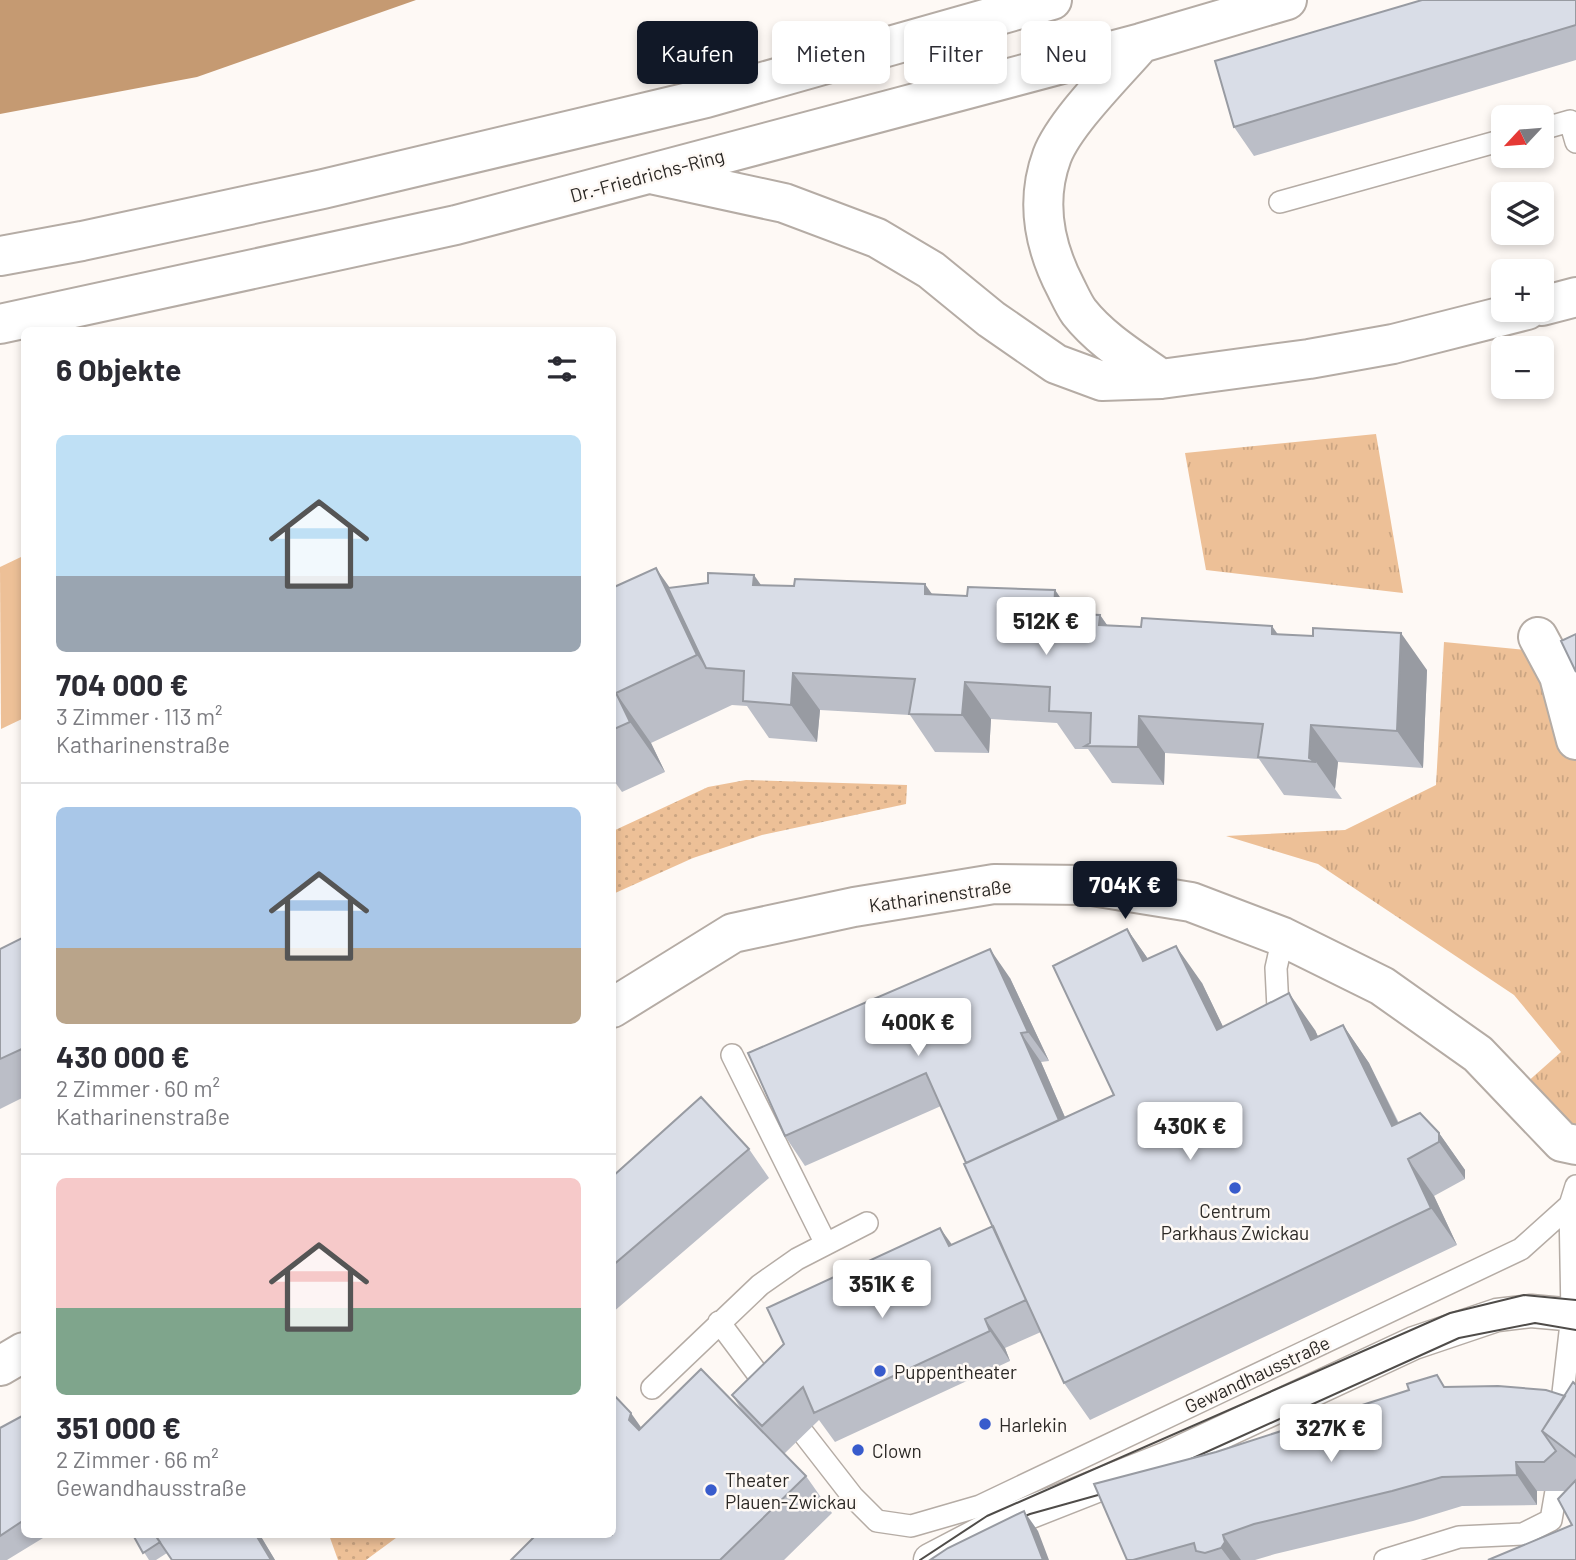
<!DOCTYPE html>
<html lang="de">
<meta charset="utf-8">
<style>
body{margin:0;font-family:Barlow,sans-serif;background:#f2f2f3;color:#2b2b33;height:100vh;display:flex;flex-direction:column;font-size:26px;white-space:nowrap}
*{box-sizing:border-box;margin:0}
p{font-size:23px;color:#7c7c81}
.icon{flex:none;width:38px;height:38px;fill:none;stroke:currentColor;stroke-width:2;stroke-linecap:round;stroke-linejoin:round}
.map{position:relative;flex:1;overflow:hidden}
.drawer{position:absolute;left:21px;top:327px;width:595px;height:1211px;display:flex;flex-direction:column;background:#fff;border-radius:10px;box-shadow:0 4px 10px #0003}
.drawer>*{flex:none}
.guide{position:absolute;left:637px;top:21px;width:665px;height:63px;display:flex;gap:14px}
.needle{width:46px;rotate:244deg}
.buttons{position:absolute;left:1491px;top:105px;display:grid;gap:14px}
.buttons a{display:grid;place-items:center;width:63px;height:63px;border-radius:10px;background:#fff;box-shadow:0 4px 10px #0003;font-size:35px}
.price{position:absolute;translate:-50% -60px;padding:0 16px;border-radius:7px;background:#fff;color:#222;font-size:23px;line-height:46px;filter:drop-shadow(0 2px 4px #0008)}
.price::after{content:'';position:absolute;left:50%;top:42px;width:21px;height:16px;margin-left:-10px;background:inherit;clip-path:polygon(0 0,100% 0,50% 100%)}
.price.selected{background:#111827;color:#fff}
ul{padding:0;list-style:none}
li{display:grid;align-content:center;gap:14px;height:371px;padding:0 35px}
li+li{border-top:2px solid #e1e1e2}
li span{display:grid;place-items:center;height:217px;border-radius:10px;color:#555}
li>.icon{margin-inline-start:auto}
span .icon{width:126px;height:126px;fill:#fffc;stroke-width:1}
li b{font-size:30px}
h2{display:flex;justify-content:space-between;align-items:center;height:84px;padding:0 35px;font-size:30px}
.tag{padding:0 24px;border-radius:10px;background:#fff;box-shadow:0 4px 10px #0003;font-size:24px;line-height:63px}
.tag.selected{background:#111827;color:#fff}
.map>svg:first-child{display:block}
</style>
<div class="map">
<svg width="1576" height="1560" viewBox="0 0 1576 1560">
<defs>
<pattern id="grass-dots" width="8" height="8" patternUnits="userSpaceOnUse" patternTransform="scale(1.75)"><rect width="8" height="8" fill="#edc097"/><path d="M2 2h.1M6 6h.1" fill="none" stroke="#cba582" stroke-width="1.8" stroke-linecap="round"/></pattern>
<pattern id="park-tufts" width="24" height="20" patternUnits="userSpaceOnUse" patternTransform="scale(1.75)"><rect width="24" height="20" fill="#edc097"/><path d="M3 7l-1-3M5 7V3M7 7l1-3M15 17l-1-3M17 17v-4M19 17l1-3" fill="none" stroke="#cba582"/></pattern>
</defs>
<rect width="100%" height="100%" fill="#fef9f5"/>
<path fill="url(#grass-dots)" d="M 746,780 L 907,785 L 906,804 L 762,835 L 693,858 L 613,894 L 613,831 L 708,787 Z
M 329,1535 L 400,1535 L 366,1560 L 338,1560 Z"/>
<path fill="url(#park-tufts)" d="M 1376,434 L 1403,593 L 1206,570 L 1185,453 Z
M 1444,642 L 1526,650 L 1576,759 L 1576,1129 L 1525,1084 L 1561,1052 L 1514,995 L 1318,864 L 1226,836 L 1345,830 L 1436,785 Z"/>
<path fill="#edc097" d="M 21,557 L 24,565 L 24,718 L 1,729 L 0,567 Z"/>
<path fill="#c59a72" d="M 0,0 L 416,0 L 197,77 L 0,114 Z"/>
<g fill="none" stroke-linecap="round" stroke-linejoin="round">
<g stroke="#b5aca5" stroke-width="24">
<path id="service" d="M 1542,129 L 1570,121 L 1576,142
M 1280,202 L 1503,140
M 1279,1029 L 1276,968 L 1283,937
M 732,1055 L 826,1244
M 719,1322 L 772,1393
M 652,1388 L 760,1285 L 797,1259 L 867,1223
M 1560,1419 L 1572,1315 L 1570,1205
M 804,1434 L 853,1497 L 877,1521 L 911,1526 L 980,1506 L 1521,1249 L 1570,1205 L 1576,1186
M 1385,1560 L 1459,1537 L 1523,1534 L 1551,1520 L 1556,1491"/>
</g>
<g stroke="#b5aca5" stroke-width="35">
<path id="pedestrian" d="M 930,1560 L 995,1526 L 1165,1459 L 1414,1343 L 1497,1315 L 1531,1311 L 1576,1315"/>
</g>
<g stroke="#b5aca5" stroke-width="42">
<path id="minor" d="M 1538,637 L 1559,676 L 1576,740
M 612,1008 L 733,933 L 854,907 L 994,884 L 1086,885 L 1191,902 L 1283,937 L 1382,986 L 1478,1054 L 1562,1142 L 1576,1145
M 0,1366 L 24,1352"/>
</g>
<g stroke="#b5aca5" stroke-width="42">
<path id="primary" d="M 1141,43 C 1116,72 1065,122 1052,156 C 1035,202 1044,246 1066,288 C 1070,296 1074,305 1079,312 C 1101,340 1133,359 1161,379
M 655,175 L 784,203 L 877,238 L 931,270 L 991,319 L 1056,364 L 1102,381 L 1161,379 L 1309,359 L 1393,344 L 1527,310
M 0,256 L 82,241 L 323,189 L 706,98 L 1052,0
M 1542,306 L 1576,297
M 0,324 L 456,225 L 1141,43 L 1287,0"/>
</g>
<use href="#service" stroke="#fff" stroke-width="21"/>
<use href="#pedestrian" stroke="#fff" stroke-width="32"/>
<use href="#minor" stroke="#fff" stroke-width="38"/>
<use href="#primary" stroke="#fff" stroke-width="38"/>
<path stroke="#4f4c49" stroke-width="2" d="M 1171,1468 L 1459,1338 L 1535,1323 L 1576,1330
M 1009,1523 L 1030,1514 L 1116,1490
M 920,1560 L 987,1516 L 1450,1313 L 1524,1295 L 1576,1300"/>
</g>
<path fill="#bbbec7" d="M 1576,0 L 1576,60 L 1254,156 L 1234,127 Z
M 708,583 L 967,596 L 1055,590 L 1071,614 L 1100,615 L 1107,625 L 1278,634 L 1427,670 L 1423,768 L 1338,762 L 1335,789 L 1342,799 L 1284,795 L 1259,759 L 1165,753 L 1164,785 L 1112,783 L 1088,749 L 1075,749 L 1057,723 L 991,719 L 989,753 L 935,752 L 910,715 L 820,710 L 817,742 L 769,738 L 747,706 L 732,705 L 651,743 L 665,772 L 622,792 L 612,778 L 612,588 L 670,588 Z
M 1127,929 L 1148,959 L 1202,983 L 1223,1027 L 1315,1030 L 1318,1037 L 1343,1025 L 1369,1063 L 1399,1123 L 1439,1133 L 1465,1170 L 1465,1179 L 1434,1196 L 1457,1245 L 1090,1420 L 1064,1383 L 1041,1332 L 1005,1348 L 1010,1361 L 835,1442 L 819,1420 L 784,1454 L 806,1476 L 832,1513 L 784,1560 L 511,1560 L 612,1535 L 641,1428 L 745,1415 L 732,1395 L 952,1245 L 993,1226 L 941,1106 L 805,1166 L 785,1136 L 1010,978 L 1049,1061 L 1041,1062 L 1065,1117 L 1114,1095 Z
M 24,937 L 24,1097 L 0,1109 L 0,949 Z
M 749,1149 L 769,1178 L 612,1313 L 612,1177 Z
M 1437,1375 L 1445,1387 L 1565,1396 L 1576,1385 L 1576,1560 L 1572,1525 L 1570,1486 L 1565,1491 L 1537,1491 L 1537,1505 L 1462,1506 L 1413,1521 L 1275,1554 L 1255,1560 L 1127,1560 L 1216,1452 L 1409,1390 Z
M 24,1415 L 24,1535 L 41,1535 L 43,1538 L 7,1560 L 0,1560 L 0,1428 Z
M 133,1535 L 260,1535 L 275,1560 L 172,1560 L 167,1553 L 156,1560 L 149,1560 Z"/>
<path fill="#989ba2" d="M 656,568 L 691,618 L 706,668 L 697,655 Z
M 754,575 L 780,612 L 753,585 Z
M 925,584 L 951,621 L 925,594 Z
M 1055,590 L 1081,628 L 1054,613 Z
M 1100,615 L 1126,652 L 1099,625 Z
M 1272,626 L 1298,663 L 1272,634 Z
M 1401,633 L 1427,670 L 1423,768 L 1397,731 Z
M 793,673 L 820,710 L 817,742 L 791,705 Z
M 965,682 L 991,719 L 989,753 L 962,715 Z
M 616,693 L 651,743 L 665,772 L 630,722 Z
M 1139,716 L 1165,753 L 1164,785 L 1138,747 Z
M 1311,725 L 1338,762 L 1335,789 L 1316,762 L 1309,758 Z
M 1127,929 L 1153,966 L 1143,961 Z
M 1176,946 L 1202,983 L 1243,1068 L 1217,1030 Z
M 990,949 L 1010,978 L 1049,1061 L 1028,1032 Z
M 1289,993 L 1315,1030 L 1337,1077 L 1311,1040 Z
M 1343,1025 L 1369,1063 L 1414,1156 L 1392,1126 Z
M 1021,1033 L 1041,1062 L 1083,1159 L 1063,1129 Z
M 1439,1133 L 1465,1170 L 1465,1179 L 1439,1142 Z
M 1408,1159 L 1434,1196 L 1457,1245 L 1431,1208 Z
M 940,1228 L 961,1257 L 949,1246 Z
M 985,1319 L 1005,1348 L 1010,1361 L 990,1331 Z
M 631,1413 L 657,1450 L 629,1420 Z
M 1516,1462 L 1537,1491 L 1537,1505 L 1517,1475 Z
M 1024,1511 L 1038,1531 L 1049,1560 L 1043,1560 Z
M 256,1535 L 260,1535 L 275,1560 L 271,1560 Z
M 1223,1535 L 1241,1560 L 1230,1560 L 1221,1548 Z"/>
<path fill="#d9dde7" stroke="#989ba2" stroke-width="2" d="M 1422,0 L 1576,0 L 1576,25 L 1234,127 L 1215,61 Z
M 656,568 L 697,655 L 616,693 L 630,722 L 612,730 L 612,588 Z
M 708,573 L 754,575 L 753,585 L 794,586 L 795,579 L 925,584 L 925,594 L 967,596 L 968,587 L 1055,590 L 1054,613 L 1100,615 L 1099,625 L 1141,627 L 1142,618 L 1272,626 L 1272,634 L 1313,636 L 1313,628 L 1401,633 L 1397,731 L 1311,725 L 1309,758 L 1316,762 L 1258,757 L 1263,724 L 1139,716 L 1138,747 L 1085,746 L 1090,743 L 1091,713 L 1049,711 L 1050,687 L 965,682 L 962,715 L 909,714 L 915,679 L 793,673 L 791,705 L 743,701 L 744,671 L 706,668 L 668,588 L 708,583 Z
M 1576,634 L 1576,672 L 1561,641 Z
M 1127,929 L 1143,961 L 1176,946 L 1217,1030 L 1289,993 L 1311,1040 L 1343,1025 L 1392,1126 L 1420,1113 L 1439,1133 L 1439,1142 L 1408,1159 L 1431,1208 L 1064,1383 L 964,1164 L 1114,1095 L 1053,966 Z
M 24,937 L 24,1048 L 0,1059 L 0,949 Z
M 990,949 L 1028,1032 L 1021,1033 L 1059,1120 L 966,1163 L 926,1073 L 785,1136 L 748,1053 Z
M 701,1097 L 749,1149 L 612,1266 L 612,1177 Z
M 993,1226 L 1026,1300 L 985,1319 L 990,1331 L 814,1413 L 803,1387 L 762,1426 L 732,1395 L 784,1344 L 767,1308 L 940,1228 L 949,1246 Z
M 701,1369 L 806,1476 L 720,1560 L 511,1560 L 536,1535 L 612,1535 L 612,1393 L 631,1413 L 629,1420 L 639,1430 Z
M 1437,1375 L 1444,1387 L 1498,1386 L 1546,1390 L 1565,1396 L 1542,1431 L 1556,1451 L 1544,1462 L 1516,1462 L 1517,1475 L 1442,1477 L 1392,1491 L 1254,1524 L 1223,1535 L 1225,1542 L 1221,1548 L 1205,1553 L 1196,1551 L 1194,1543 L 1133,1560 L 1127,1560 L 1094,1484 L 1216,1452 L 1409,1390 L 1407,1384 Z
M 1573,1382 L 1576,1385 L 1576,1457 L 1542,1431 Z
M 24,1415 L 24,1507 L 23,1508 L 24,1510 L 24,1520 L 0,1536 L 0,1428 Z
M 1576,1480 L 1576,1560 L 1488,1560 L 1572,1525 L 1558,1499 Z
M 1024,1511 L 1043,1560 L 930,1560 L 948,1548 Z
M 133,1535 L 155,1535 L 160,1542 L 143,1553 Z
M 155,1535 L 256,1535 L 271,1560 L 172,1560 Z"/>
<g fill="#385bcc" stroke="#fef9f5" stroke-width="2.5">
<circle cx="1235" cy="1188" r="7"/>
<circle cx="880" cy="1371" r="7"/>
<circle cx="985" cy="1424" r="7"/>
<circle cx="858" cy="1450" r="7"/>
<circle cx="711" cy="1490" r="7"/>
</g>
<g text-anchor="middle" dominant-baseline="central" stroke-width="5" stroke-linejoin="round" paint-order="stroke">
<g font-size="19" fill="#2c2926" stroke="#fef9f5">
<text transform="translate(647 175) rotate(-15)">Dr.-Friedrichs-Ring</text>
<text transform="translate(940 895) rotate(-8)">Katharinenstraße</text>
<text transform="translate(1257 1374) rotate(-25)">Gewandhausstraße</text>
</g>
<g font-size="19" fill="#2c2926" stroke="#fef9f5" text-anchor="start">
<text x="1235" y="1210" text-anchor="middle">Centrum<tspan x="1235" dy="22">Parkhaus Zwickau</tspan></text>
<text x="894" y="1371">Puppentheater</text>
<text x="999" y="1424">Harlekin</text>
<text x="872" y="1450">Clown</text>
<text x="725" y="1479">Theater<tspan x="725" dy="22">Plauen-Zwickau</tspan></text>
</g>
</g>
</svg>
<div class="buttons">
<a><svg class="needle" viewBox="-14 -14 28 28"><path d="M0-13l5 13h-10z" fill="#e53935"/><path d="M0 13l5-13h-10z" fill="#7c7c81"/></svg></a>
<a><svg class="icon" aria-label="layers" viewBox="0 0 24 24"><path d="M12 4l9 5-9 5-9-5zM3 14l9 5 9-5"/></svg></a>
<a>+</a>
<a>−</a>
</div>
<b class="price" style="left:1046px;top:657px">512K €</b>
<b class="price selected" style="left:1125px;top:921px">704K €</b>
<b class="price" style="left:918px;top:1058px">400K €</b>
<b class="price" style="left:1190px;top:1162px">430K €</b>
<b class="price" style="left:882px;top:1320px">351K €</b>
<b class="price" style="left:1331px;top:1464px">327K €</b>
<div class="guide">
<a class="tag selected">Kaufen</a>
<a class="tag">Mieten</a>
<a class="tag">Filter</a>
<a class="tag">Neu</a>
</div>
<section class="drawer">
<h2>6 Objekte<svg class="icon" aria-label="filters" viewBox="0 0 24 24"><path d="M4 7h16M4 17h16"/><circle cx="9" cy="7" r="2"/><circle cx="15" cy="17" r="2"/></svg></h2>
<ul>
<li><span style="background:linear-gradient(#bfe0f5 65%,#9aa5b1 0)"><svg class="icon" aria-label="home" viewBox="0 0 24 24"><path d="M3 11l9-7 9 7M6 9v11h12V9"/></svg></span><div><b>704 000 €</b><p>3 Zimmer · 113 m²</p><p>Katharinenstraße</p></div></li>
<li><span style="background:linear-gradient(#a9c7e8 65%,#b9a48a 0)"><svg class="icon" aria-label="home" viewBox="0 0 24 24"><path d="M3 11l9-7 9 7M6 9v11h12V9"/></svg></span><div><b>430 000 €</b><p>2 Zimmer · 60 m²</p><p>Katharinenstraße</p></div></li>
<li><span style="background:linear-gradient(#f6c9c9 60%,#7fa58c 0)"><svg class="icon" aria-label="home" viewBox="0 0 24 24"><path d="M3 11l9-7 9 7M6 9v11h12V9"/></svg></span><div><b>351 000 €</b><p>2 Zimmer · 66 m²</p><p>Gewandhausstraße</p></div></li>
</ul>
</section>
</div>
